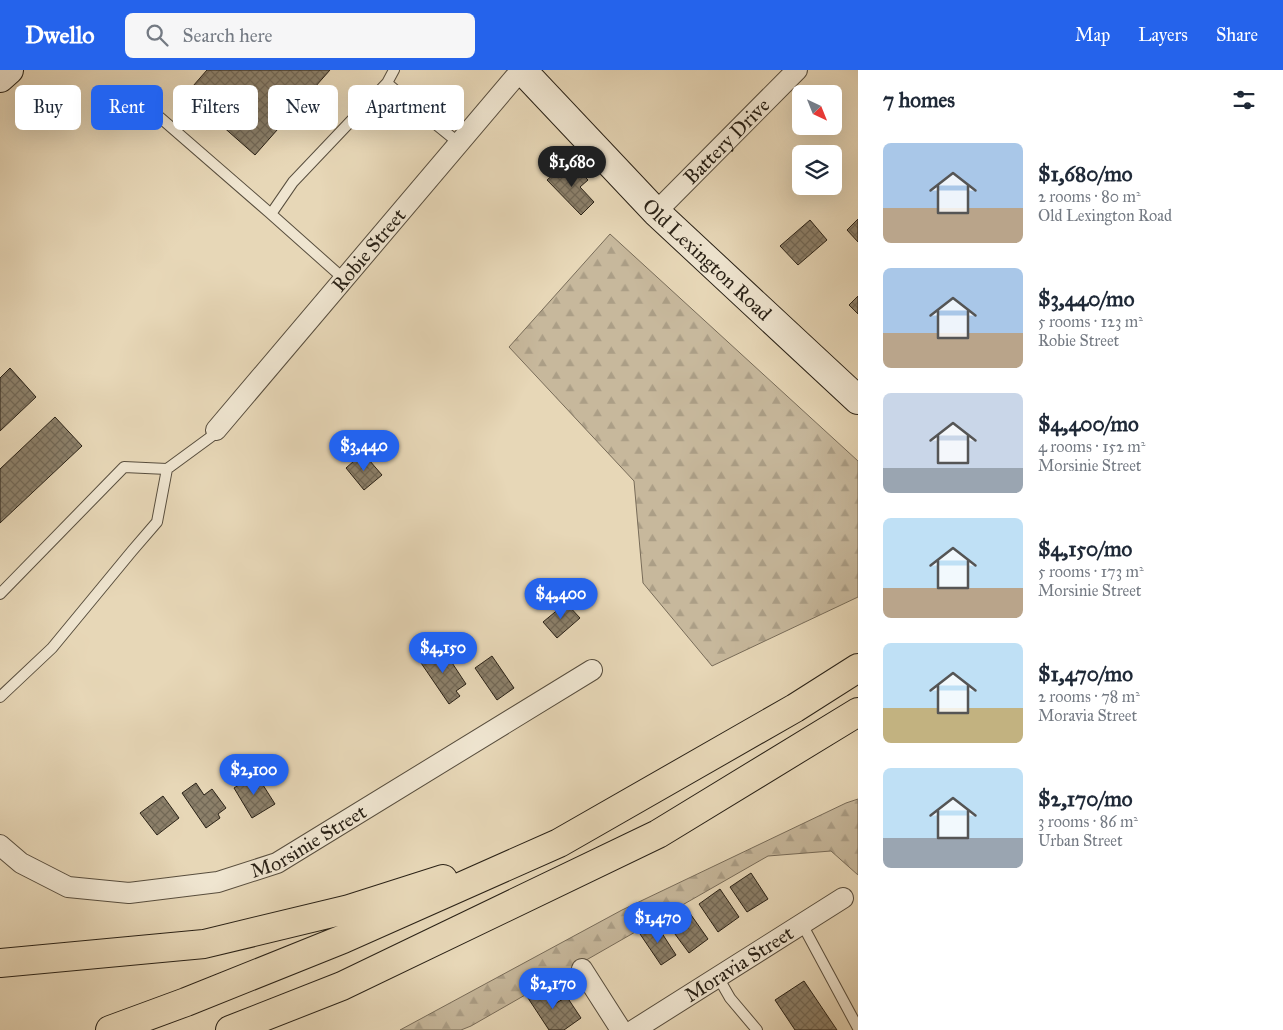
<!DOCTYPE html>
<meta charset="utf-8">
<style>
body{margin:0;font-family:"IM FELL Great Primer",serif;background:#f6f6f7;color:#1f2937;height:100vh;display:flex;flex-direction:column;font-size:19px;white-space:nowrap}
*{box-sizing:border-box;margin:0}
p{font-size:16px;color:#747a83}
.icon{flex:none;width:28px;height:28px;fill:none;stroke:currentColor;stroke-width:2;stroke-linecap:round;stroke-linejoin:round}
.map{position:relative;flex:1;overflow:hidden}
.panel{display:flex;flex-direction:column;background:#fff;width:425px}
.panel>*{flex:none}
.guide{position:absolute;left:15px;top:15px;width:475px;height:45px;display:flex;gap:10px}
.needle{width:32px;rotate:137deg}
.fabs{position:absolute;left:792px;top:15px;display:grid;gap:10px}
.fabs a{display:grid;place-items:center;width:50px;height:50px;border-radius:8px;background:#fff;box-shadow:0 5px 20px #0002;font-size:25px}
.price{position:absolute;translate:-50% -42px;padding:0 11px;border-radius:18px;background:#2563eb;color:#fff;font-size:16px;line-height:32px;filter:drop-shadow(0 1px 2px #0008)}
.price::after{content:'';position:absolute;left:50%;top:30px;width:15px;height:11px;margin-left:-8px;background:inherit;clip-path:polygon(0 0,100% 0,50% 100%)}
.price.current{background:#222;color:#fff}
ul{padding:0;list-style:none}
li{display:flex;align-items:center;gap:15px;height:125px;padding:0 25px}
li span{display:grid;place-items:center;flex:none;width:140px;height:100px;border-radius:8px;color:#555}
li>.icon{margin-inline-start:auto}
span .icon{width:60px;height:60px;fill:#fffc;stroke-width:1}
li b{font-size:21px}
h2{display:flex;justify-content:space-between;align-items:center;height:60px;padding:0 25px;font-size:21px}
.tag{padding:0 18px;border-radius:8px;background:#fff;box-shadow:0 5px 20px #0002;font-size:18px;line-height:45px}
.tag.current{background:#2563eb;color:#fff}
header{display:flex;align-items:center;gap:30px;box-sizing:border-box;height:70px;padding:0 25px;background:#2563eb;color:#fff}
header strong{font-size:24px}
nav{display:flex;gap:28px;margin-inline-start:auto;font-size:18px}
.search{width:350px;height:45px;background:#f6f6f7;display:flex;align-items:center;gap:12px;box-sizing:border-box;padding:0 18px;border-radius:8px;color:#747a83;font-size:19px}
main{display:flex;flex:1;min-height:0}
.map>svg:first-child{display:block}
</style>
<header>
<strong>Dwello</strong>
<div class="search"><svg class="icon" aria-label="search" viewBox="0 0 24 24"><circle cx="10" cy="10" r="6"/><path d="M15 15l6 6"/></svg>Search here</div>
<nav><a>Map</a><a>Layers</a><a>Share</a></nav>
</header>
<main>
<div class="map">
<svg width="858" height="960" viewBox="0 0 858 960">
<defs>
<pattern id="forest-firs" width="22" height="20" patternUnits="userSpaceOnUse" patternTransform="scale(1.25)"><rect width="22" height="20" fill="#c7b89c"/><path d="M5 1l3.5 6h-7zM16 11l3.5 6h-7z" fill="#ab9e86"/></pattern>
<pattern id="building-cross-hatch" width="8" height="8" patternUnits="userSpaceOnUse" patternTransform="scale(1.25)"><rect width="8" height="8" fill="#8c806a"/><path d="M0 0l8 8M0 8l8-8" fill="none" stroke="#726856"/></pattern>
</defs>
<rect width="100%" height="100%" fill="#e7d7b7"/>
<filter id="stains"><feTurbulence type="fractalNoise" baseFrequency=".004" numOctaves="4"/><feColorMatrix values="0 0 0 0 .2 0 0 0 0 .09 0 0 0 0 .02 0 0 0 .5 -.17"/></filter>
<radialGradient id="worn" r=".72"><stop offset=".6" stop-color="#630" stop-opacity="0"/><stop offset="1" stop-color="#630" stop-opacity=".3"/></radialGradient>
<path fill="url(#forest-firs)" stroke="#786c59" d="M 610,164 L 858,391 L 858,527 L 712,596 L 643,513 L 634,411 L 509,277 Z
M 858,729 L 858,805 L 831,781 L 768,786 L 471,956 L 461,960 L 400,960 L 622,840 L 846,733 Z"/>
<path fill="url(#building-cross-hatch)" stroke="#292116" d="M 207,0 L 330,0 L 255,85 L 186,24 Z
M 567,92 L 578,104 L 580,102 L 588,110 L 580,117 L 594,132 L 581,145 L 547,110 Z
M 858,149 L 858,172 L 847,160 Z
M 810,150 L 827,170 L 798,195 L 780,176 Z
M 858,226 L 858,244 L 849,235 Z
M 10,298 L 36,327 L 0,361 L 0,308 Z
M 55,347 L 82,376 L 0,453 L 0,399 Z
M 363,383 L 382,405 L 364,420 L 346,398 Z
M 566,533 L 580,548 L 557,568 L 543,552 Z
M 441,576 L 466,614 L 456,621 L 460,626 L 449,634 L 419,590 Z
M 492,586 L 514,618 L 497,630 L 475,598 Z
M 256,704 L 275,734 L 252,748 L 234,718 Z
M 196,713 L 204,725 L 212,719 L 226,738 L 218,744 L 220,748 L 206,758 L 182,723 Z
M 163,726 L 179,748 L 157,765 L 140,743 Z
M 751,803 L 768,829 L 747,842 L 730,817 Z
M 720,819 L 739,847 L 718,862 L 699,834 Z
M 689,842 L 708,869 L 689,883 L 669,856 Z
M 656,854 L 676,885 L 661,895 L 640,864 Z
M 804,911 L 837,960 L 795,960 L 775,930 Z
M 544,914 L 556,933 L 567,927 L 581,948 L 564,960 L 549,960 L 526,925 Z"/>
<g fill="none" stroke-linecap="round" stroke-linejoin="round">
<g stroke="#584e3e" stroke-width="12">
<path id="lane" d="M 387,13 L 394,0
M 141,31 L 271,144
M 344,209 L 271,144 L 293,112 L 387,13 L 422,43 L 459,73
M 0,524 L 124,397 L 167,399 L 212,366 L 216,360
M 0,627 L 52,578 L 132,481 L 157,452 L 167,399
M 802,854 L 858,958
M 718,907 L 730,928 L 757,960"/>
</g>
<g stroke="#584e3e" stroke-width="22">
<g id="street">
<path id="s1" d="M 656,142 L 797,0"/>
<path id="s2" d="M 216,360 L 521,0"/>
<path id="s3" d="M 0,775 L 21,793 L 68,817 L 129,823 L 218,812 L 277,793 L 592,600"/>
<path d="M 582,899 L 621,960"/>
<path id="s4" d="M 634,960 L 843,828"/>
</g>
</g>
<g stroke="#292116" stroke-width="30">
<g id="secondary">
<path id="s5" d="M 522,0 L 656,142 L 858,330"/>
<path d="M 0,8 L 9,0"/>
</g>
</g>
<g stroke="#292116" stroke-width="30">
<path id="highway" d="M 0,893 L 204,874 L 349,839 L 443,809
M 110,960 L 186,932 L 343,869 L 559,773 L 795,638 L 858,598
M 230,960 L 342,916 L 658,764 L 858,642"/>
</g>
<use href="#lane" stroke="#efe5d0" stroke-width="10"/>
<use href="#street" stroke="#efe5d0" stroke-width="20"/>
<use href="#secondary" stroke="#efe5d0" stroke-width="28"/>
<use href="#highway" stroke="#e7d7b7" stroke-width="28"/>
</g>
<g text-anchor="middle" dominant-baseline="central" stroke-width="5" stroke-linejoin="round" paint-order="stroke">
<g font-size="20" fill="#292116" stroke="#efe5d0">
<text stroke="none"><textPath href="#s1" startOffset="100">Battery Drive</textPath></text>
<text stroke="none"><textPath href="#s2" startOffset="236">Robie Street</textPath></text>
<text stroke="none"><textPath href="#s5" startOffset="265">Old Lexington Road</textPath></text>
<text stroke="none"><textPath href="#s3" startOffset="331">Morsinie Street</textPath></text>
<text stroke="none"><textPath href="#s4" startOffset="124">Moravia Street</textPath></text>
</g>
</g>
<rect width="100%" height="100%" filter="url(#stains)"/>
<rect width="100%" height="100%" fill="url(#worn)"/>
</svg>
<div class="fabs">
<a><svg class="needle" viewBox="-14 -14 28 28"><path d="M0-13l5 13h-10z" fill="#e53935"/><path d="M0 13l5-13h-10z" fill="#747a83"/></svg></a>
<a><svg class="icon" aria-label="layers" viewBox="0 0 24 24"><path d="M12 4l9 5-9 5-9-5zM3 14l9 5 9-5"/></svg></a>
</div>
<b class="price current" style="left:572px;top:118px">$1,680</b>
<b class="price" style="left:364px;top:402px">$3,440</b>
<b class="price" style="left:561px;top:550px">$4,400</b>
<b class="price" style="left:443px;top:604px">$4,150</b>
<b class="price" style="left:254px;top:726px">$2,100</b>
<b class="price" style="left:658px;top:874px">$1,470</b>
<b class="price" style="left:553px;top:940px">$2,170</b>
<div class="guide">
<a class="tag">Buy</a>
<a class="tag current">Rent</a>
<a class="tag">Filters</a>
<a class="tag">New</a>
<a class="tag">Apartment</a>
</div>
</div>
<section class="panel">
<h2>7 homes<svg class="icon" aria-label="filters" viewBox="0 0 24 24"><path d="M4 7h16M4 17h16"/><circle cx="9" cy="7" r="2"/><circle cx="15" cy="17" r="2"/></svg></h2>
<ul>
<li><span style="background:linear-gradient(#a9c7e8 65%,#b9a48a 0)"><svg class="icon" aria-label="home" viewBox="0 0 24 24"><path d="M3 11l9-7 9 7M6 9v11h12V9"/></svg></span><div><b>$1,680/mo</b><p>2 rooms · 80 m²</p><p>Old Lexington Road</p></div></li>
<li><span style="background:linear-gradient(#a9c7e8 65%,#b9a48a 0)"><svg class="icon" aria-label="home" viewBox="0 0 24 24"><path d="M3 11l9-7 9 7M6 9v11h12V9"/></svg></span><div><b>$3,440/mo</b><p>5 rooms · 123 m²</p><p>Robie Street</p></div></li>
<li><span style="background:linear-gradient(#c9d6e8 75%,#9aa5b1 0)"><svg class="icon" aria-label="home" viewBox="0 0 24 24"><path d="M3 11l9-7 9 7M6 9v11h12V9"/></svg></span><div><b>$4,400/mo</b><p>4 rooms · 152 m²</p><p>Morsinie Street</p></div></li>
<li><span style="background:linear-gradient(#bfe0f5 70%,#b9a48a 0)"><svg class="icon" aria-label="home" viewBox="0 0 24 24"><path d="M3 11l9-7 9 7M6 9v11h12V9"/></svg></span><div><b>$4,150/mo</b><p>5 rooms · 173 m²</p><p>Morsinie Street</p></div></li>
<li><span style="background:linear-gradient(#bfe0f5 65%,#c2b280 0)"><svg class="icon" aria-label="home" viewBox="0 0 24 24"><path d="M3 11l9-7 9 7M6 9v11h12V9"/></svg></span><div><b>$1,470/mo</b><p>2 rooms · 78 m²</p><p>Moravia Street</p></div></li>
<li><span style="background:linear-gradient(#bfe0f5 70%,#9aa5b1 0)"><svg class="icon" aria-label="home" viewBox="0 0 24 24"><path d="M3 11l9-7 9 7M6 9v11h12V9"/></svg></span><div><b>$2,170/mo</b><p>3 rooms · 86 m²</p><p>Urban Street</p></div></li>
</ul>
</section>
</main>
